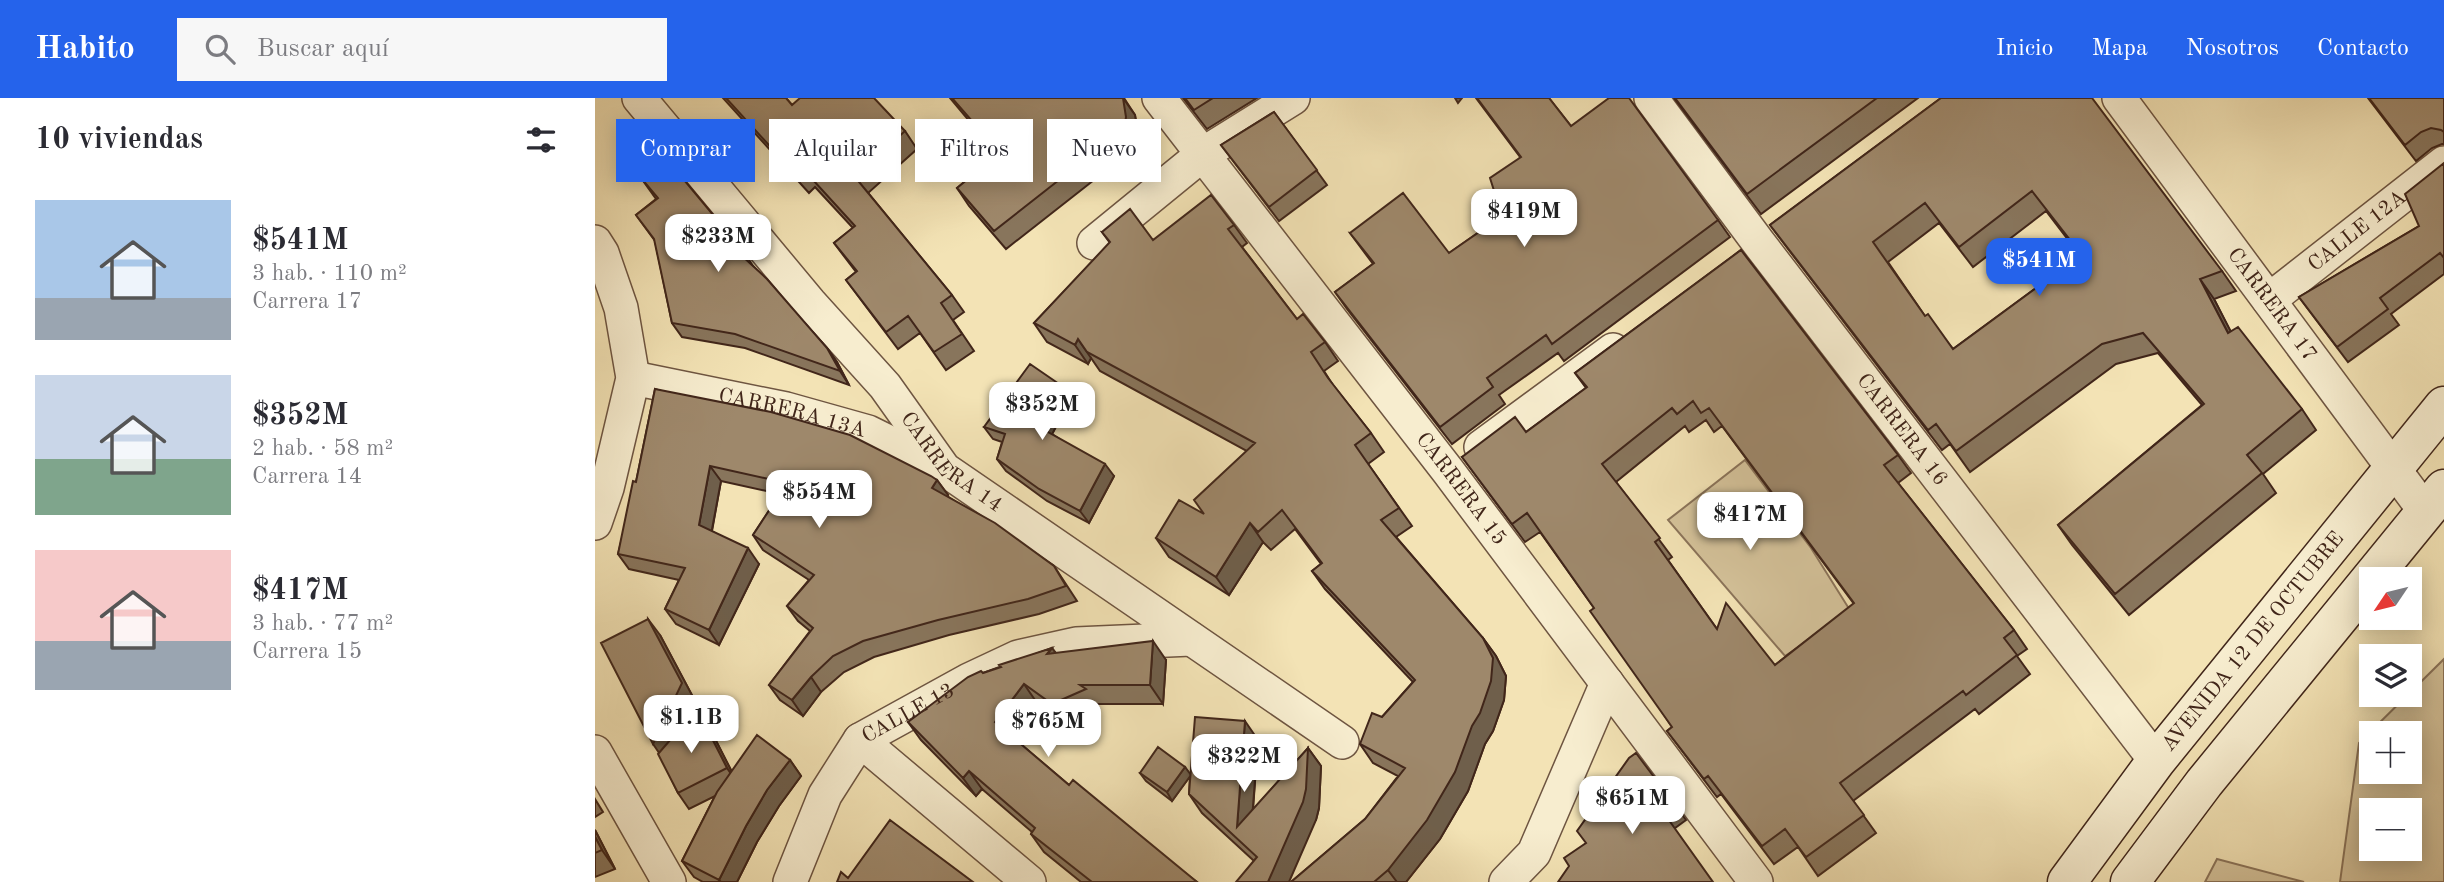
<!DOCTYPE html>
<html lang="es">
<meta charset="utf-8">
<style>
body{margin:0;font-family:"Old Standard TT",serif;background:#f7f7f7;color:#2b2b33;height:100vh;display:flex;flex-direction:column;font-size:26px;white-space:nowrap}
*{box-sizing:border-box;margin:0}
p{font-size:23px;color:#7c7c81}
.icon{flex:none;width:38px;height:38px;fill:none;stroke:currentColor;stroke-width:2;stroke-linecap:round;stroke-linejoin:round}
.map{position:relative;flex:1;overflow:hidden}
.side{display:flex;flex-direction:column;background:#fff;width:595px}
.side>*{flex:none}
.guide{position:absolute;left:21px;top:21px;width:665px;height:63px;display:flex;gap:14px}
.needle{width:46px;rotate:235deg}
.tools{position:absolute;left:1764px;top:469px;display:grid;gap:14px}
.tools a{display:grid;place-items:center;width:63px;height:63px;border-radius:0px;background:#fff;box-shadow:0 4px 18px #0003;font-size:35px}
.price{position:absolute;translate:-50% -60px;padding:0 16px;border-radius:14px;background:#fff;color:#222;font-size:23px;line-height:46px;filter:drop-shadow(0 2px 4px #0008)}
.price::after{content:'';position:absolute;left:50%;top:42px;width:21px;height:16px;margin-left:-10px;background:inherit;clip-path:polygon(0 0,100% 0,50% 100%)}
.price.selected{background:#2563eb;color:#fff}
ul{padding:0;list-style:none}
li{display:flex;align-items:center;gap:21px;height:175px;padding:0 35px}
li span{display:grid;place-items:center;flex:none;width:196px;height:140px;border-radius:0px;color:#555}
li>.icon{margin-inline-start:auto}
span .icon{width:84px;height:84px;fill:#fffc;stroke-width:1}
li b{font-size:30px}
h2{display:flex;justify-content:space-between;align-items:center;height:84px;padding:0 35px;font-size:30px}
.pill{padding:0 24px;border-radius:0px;background:#fff;box-shadow:0 4px 18px #0003;font-size:24px;line-height:63px}
.pill.selected{background:#2563eb;color:#fff}
header{display:flex;align-items:center;gap:42px;box-sizing:border-box;height:98px;padding:0 35px;background:#2563eb;color:#fff}
header strong{font-size:33px}
nav{display:flex;gap:38px;margin-inline-start:auto;font-size:24px}
.search{width:490px;height:63px;background:#f7f7f7;display:flex;align-items:center;gap:18px;box-sizing:border-box;padding:0 24px;border-radius:0px;color:#7c7c81;font-size:26px}
main{display:flex;flex:1;min-height:0}
.map>svg:first-child{display:block}
</style>
<header>
<strong>Habito</strong>
<div class="search"><svg class="icon" aria-label="search" viewBox="0 0 24 24"><circle cx="10" cy="10" r="6"/><path d="M15 15l6 6"/></svg>Buscar aquí</div>
<nav><a>Inicio</a><a>Mapa</a><a>Nosotros</a><a>Contacto</a></nav>
</header>
<main>
<section class="side">
<h2>10 viviendas<svg class="icon" aria-label="filters" viewBox="0 0 24 24"><path d="M4 7h16M4 17h16"/><circle cx="9" cy="7" r="2"/><circle cx="15" cy="17" r="2"/></svg></h2>
<ul>
<li><span style="background:linear-gradient(#a9c7e8 70%,#9aa5b1 0)"><svg class="icon" aria-label="home" viewBox="0 0 24 24"><path d="M3 11l9-7 9 7M6 9v11h12V9"/></svg></span><div><b>$541M</b><p>3 hab. · 110 m²</p><p>Carrera 17</p></div></li>
<li><span style="background:linear-gradient(#c9d6e8 60%,#7fa58c 0)"><svg class="icon" aria-label="home" viewBox="0 0 24 24"><path d="M3 11l9-7 9 7M6 9v11h12V9"/></svg></span><div><b>$352M</b><p>2 hab. · 58 m²</p><p>Carrera 14</p></div></li>
<li><span style="background:linear-gradient(#f6c9c9 65%,#9aa5b1 0)"><svg class="icon" aria-label="home" viewBox="0 0 24 24"><path d="M3 11l9-7 9 7M6 9v11h12V9"/></svg></span><div><b>$417M</b><p>3 hab. · 77 m²</p><p>Carrera 15</p></div></li>
</ul>
</section>
<div class="map">
<svg width="1849" height="784" viewBox="0 0 1849 784">
<rect width="100%" height="100%" fill="#f3e3b5"/>
<filter id="stains"><feTurbulence type="fractalNoise" baseFrequency=".00286" numOctaves="4"/><feColorMatrix values="0 0 0 0 .2 0 0 0 0 .09 0 0 0 0 .02 0 0 0 .5 -.17"/></filter>
<radialGradient id="worn" r=".72"><stop offset=".6" stop-color="#630" stop-opacity="0"/><stop offset="1" stop-color="#630" stop-opacity=".3"/></radialGradient>
<path fill="#d5c39b" stroke="#8b745a" stroke-width="2" fill-rule="evenodd" d="M 1150,362 L 1216,450 L 1268,533 L 1223,536 L 1190,558 L 1073,422 Z
M 1849,561 L 1849,784 L 1745,784 L 1764,645 ZM 1776,635 L 1815,635 L 1815,674 L 1776,674 ZM 1776,712 L 1815,712 L 1815,751 L 1776,751 Z
M 1622,761 L 1709,784 L 1610,784 Z"/>
<g fill="none" stroke-linecap="round" stroke-linejoin="round">
<g stroke="#6e5541" stroke-width="36">
<g id="street">
<path id="s1" d="M 44,0 L 215,205 L 290,288 L 349,371 L 747,644"/>
<path id="s2" d="M 564,0 L 853,373 L 1161,784"/>
<path id="s3" d="M 1056,0 L 1163,144 L 1561,663"/>
<path id="s4" d="M 1524,0 L 1830,413"/>
<path d="M 0,144 L 7,155 L 26,210 L 38,280 L 12,390 L 0,425"/>
<path d="M 499,145 L 608,56 L 698,0"/>
<path id="s5" d="M 1674,202 L 1849,65"/>
<path id="s6" d="M 38,280 L 191,311 L 273,334 L 346,370"/>
<path d="M 886,349 L 1018,252"/>
<path d="M 265,642 L 434,784"/>
<path d="M 0,654 L 74,784"/>
<path id="s7" d="M 195,784 L 230,697 L 265,642 L 374,582 L 423,559 L 481,546 L 596,541"/>
<path d="M 911,784 L 939,755 L 1012,585"/>
</g>
</g>
<g stroke="#41261a" stroke-width="41">
<g id="secondary">
<path id="s8" d="M 1472,784 L 1561,663 L 1849,308"/>
<path d="M 1535,784 L 1609,685 L 1849,391"/>
</g>
</g>
<use href="#street" stroke="#f7edcf" stroke-width="33"/>
<use href="#secondary" stroke="#f7edcf" stroke-width="38"/>
</g>
<path fill="#88755c" stroke="#41261a" stroke-width="2" fill-rule="evenodd" d="M 128,0 L 191,0 L 197,7 L 310,33 L 322,51 L 273,95 L 357,197 L 369,214 L 358,222 L 379,253 L 351,272 L 325,235 L 303,251 L 251,182 L 261,174 L 239,145 L 258,130 L 220,89 L 214,95 Z
M 355,0 L 529,0 L 540,17 L 543,36 L 541,49 L 411,151 L 374,108 L 362,90 L 385,71 L 376,25 Z
M 588,0 L 662,0 L 612,31 Z
M 881,0 L 954,0 L 976,28 L 1123,122 L 1135,139 L 969,263 L 963,255 L 904,297 L 910,306 L 857,346 L 752,211 L 740,194 L 778,166 L 755,135 L 854,155 L 907,118 L 925,59 Z
M 1079,0 L 1323,0 L 1166,116 Z
M 1346,0 L 1627,173 L 1641,193 L 1619,201 L 1635,233 L 1707,311 L 1721,332 L 1668,376 L 1681,395 L 1534,517 L 1477,447 L 1463,427 L 1607,307 L 1563,255 L 1521,266 L 1375,374 L 1355,346 L 1347,352 L 1190,147 L 1175,127 ZM 1451,113 L 1480,151 L 1443,160 L 1456,179 L 1358,251 L 1330,218 L 1293,164 L 1344,125 L 1378,169 Z
M 1773,0 L 1849,0 L 1849,46 L 1847,46 L 1837,50 L 1821,63 Z
M 679,14 L 732,87 L 684,123 L 626,47 Z
M 1849,65 L 1849,176 L 1796,216 L 1804,227 L 1753,264 L 1704,199 L 1824,128 Z
M 46,80 L 149,154 L 158,168 L 232,250 L 242,264 L 254,287 L 150,250 L 87,239 L 77,225 L 60,143 L 41,117 L 61,101 Z
M 639,127 L 652,145 L 647,149 L 702,221 L 730,244 L 743,263 L 729,273 L 738,287 L 776,335 L 789,354 L 773,366 L 817,428 L 801,439 L 888,540 L 901,558 L 911,578 L 909,602 L 898,633 L 890,646 L 873,693 L 845,741 L 811,784 L 696,784 L 770,721 L 803,678 L 778,665 L 765,646 L 787,619 L 818,584 L 730,491 L 717,473 L 726,466 L 700,431 L 676,452 L 668,444 L 634,497 L 574,459 L 561,440 L 608,415 L 652,353 L 505,273 L 496,260 L 493,266 L 452,244 L 439,225 L 515,145 L 507,134 L 558,142 Z
M 1146,152 L 1303,357 L 1316,375 L 1303,385 L 1419,532 L 1432,551 L 1422,558 L 1435,576 L 1384,616 L 1380,611 L 1258,703 L 1281,735 L 1223,778 L 1203,749 L 1179,766 L 1126,696 L 1122,699 L 1072,633 L 1077,629 L 999,510 L 945,434 L 930,444 L 867,359 L 931,334 L 991,290 L 980,275 ZM 1111,322 L 1119,334 L 1127,328 L 1259,506 L 1180,567 L 1122,531 L 1073,462 L 1077,459 L 1021,384 L 1090,328 L 1094,334 Z
M 60,291 L 342,382 L 353,397 L 352,398 L 459,468 L 482,503 L 444,516 L 354,537 L 279,559 L 249,574 L 226,594 L 208,618 L 185,602 L 174,587 L 215,533 L 203,523 L 192,508 L 214,482 L 168,452 L 158,437 L 185,396 L 126,383 L 117,433 L 164,466 L 124,547 L 81,526 L 70,511 L 84,482 L 34,471 L 23,456 L 41,384 Z
M 476,300 L 457,336 L 519,378 L 494,425 L 452,403 L 411,373 L 402,361 L 407,344 L 398,341 L 389,329 Z
M 65,537 L 99,601 L 83,632 L 113,627 L 137,674 L 195,662 L 206,678 L 184,708 L 162,744 L 142,784 L 108,784 L 99,779 L 87,763 L 120,698 L 94,711 L 83,695 L 64,655 Z
M 457,550 L 461,555 L 571,562 L 568,606 L 501,606 L 504,610 L 469,624 L 442,605 L 416,638 L 474,687 L 602,784 L 486,784 L 449,754 L 436,736 L 437,734 L 387,691 L 381,698 L 326,642 L 313,624 L 388,575 Z
M 663,642 L 658,712 L 713,650 L 726,668 L 724,710 L 721,722 L 659,763 L 607,715 L 594,696 L 595,678 L 577,703 L 551,683 L 545,675 L 590,669 L 595,677 Z
M 0,701 L 8,714 L 0,719 Z
M 1077,703 L 1091,722 L 1080,730 L 991,745 Z
M 0,732 L 20,771 L 0,779 Z"/>
<path fill="#6f5f4b" stroke="#41261a" stroke-width="2" d="M 528,0 L 540,17 L 543,36 L 541,49 L 529,31 Z
M 860,0 L 867,0 L 863,5 Z
M 1605,181 L 1619,201 L 1647,255 L 1633,235 Z
M 483,241 L 496,260 L 493,266 L 480,247 Z
M 232,250 L 242,264 L 254,287 L 245,273 Z
M 467,288 L 476,300 L 454,342 L 446,330 Z
M 510,366 L 519,378 L 494,425 L 485,413 Z
M 115,368 L 126,383 L 115,442 L 104,427 Z
M 342,382 L 353,397 L 348,405 L 337,390 Z
M 655,425 L 668,444 L 634,497 L 621,479 Z
M 153,450 L 164,466 L 124,547 L 114,532 Z
M 53,521 L 65,537 L 99,601 L 69,662 L 58,646 Z
M 888,540 L 901,558 L 911,578 L 909,602 L 898,633 L 890,646 L 873,693 L 845,741 L 811,784 L 802,784 L 793,772 Z
M 558,543 L 571,562 L 568,606 L 555,587 Z
M 457,550 L 470,568 L 452,556 Z
M 216,579 L 226,594 L 208,618 L 197,602 Z
M 429,586 L 442,605 L 413,642 L 400,624 Z
M 102,611 L 113,627 L 143,686 L 132,670 Z
M 650,623 L 663,642 L 655,748 L 642,729 Z
M 713,650 L 726,668 L 724,710 L 721,722 L 694,784 L 673,784 Z
M 195,662 L 206,678 L 184,708 L 162,744 L 142,784 L 126,784 L 124,782 L 151,728 L 172,692 Z
M 590,669 L 596,677 L 577,703 L 572,694 Z
M 374,673 L 387,691 L 381,698 L 368,680 Z
M 0,732 L 20,771 L 7,752 L 0,739 Z"/>
<path fill="#9e886b" stroke="#41261a" stroke-width="2" fill-rule="evenodd" d="M 131,0 L 191,0 L 197,7 L 205,0 L 279,0 L 310,33 L 260,79 L 357,197 L 346,205 L 367,236 L 339,254 L 313,218 L 291,234 L 251,182 L 262,173 L 239,145 L 260,128 L 208,71 L 202,78 Z
M 357,0 L 528,0 L 531,19 L 529,31 L 399,133 L 362,90 L 385,71 L 361,36 L 378,24 Z
M 590,0 L 618,0 L 599,12 Z
M 882,0 L 954,0 L 976,28 L 1014,0 L 1034,0 L 1123,122 L 957,246 L 951,237 L 892,280 L 898,289 L 845,329 L 740,194 L 779,165 L 755,135 L 808,95 L 854,155 L 907,118 L 895,80 L 926,59 Z
M 1080,0 L 1282,0 L 1152,96 Z
M 1346,0 L 1497,0 L 1627,173 L 1605,181 L 1633,235 L 1643,229 L 1707,311 L 1652,357 L 1667,375 L 1520,496 L 1463,427 L 1609,306 L 1548,235 L 1507,246 L 1361,353 L 1341,326 L 1333,332 L 1175,127 ZM 1437,93 L 1482,151 L 1443,160 L 1460,176 L 1358,251 L 1333,216 L 1330,218 L 1278,144 L 1330,105 L 1364,149 Z
M 1774,0 L 1849,0 L 1849,34 L 1846,32 L 1836,30 L 1826,34 L 1810,47 Z
M 679,14 L 722,72 L 674,109 L 626,47 Z
M 70,59 L 149,154 L 146,157 L 172,181 L 232,250 L 245,273 L 140,236 L 77,225 L 59,141 L 41,117 L 63,100 L 46,80 Z
M 1849,65 L 1849,160 L 1845,155 L 1785,200 L 1793,211 L 1742,249 L 1704,199 L 1824,128 L 1810,96 Z
M 616,97 L 639,127 L 633,131 L 702,221 L 708,216 L 730,244 L 716,254 L 733,280 L 776,335 L 760,347 L 804,410 L 786,422 L 888,540 L 898,560 L 896,583 L 885,615 L 877,628 L 860,674 L 832,722 L 793,772 L 779,784 L 696,784 L 770,721 L 810,670 L 765,646 L 777,615 L 787,619 L 820,582 L 717,473 L 727,465 L 687,412 L 663,434 L 655,425 L 621,479 L 561,440 L 584,402 L 609,416 L 599,402 L 660,345 L 492,254 L 483,241 L 480,247 L 439,225 L 515,144 L 507,134 L 535,111 L 558,142 Z
M 1146,152 L 1303,357 L 1289,367 L 1419,532 L 1409,540 L 1422,557 L 1371,597 L 1368,593 L 1245,685 L 1269,717 L 1211,759 L 1190,731 L 1167,748 L 1113,678 L 1109,681 L 1072,633 L 1077,629 L 995,513 L 999,510 L 932,415 L 917,426 L 867,359 L 920,319 L 931,334 L 992,289 L 980,275 ZM 1098,303 L 1106,315 L 1114,310 L 1259,505 L 1180,567 L 1131,505 L 1122,531 L 1060,444 L 1065,440 L 1007,366 L 1077,310 L 1082,316 Z
M 435,266 L 467,288 L 446,330 L 510,366 L 485,413 L 444,391 L 402,361 L 410,336 L 389,329 Z
M 60,291 L 176,314 L 255,337 L 336,378 L 342,382 L 337,390 L 400,425 L 459,468 L 471,488 L 433,501 L 343,522 L 268,543 L 238,558 L 216,579 L 197,602 L 174,587 L 218,530 L 192,508 L 219,477 L 158,437 L 192,385 L 115,368 L 104,427 L 153,450 L 114,532 L 70,511 L 90,470 L 23,456 L 38,383 L 41,384 Z
M 53,521 L 87,585 L 58,646 L 6,545 Z
M 558,543 L 555,587 L 485,587 L 491,591 L 457,606 L 429,586 L 400,624 L 474,687 L 478,682 L 602,784 L 497,784 L 436,736 L 440,730 L 374,673 L 368,680 L 313,624 L 373,579 L 386,573 L 388,575 L 406,569 L 404,567 L 457,550 L 452,556 Z
M 102,611 L 132,670 L 83,695 L 63,656 Z
M 600,619 L 650,623 L 642,729 L 713,650 L 711,691 L 708,704 L 673,784 L 641,784 L 662,759 L 594,696 Z
M 162,637 L 195,662 L 172,692 L 151,728 L 124,782 L 87,763 L 122,694 Z
M 563,649 L 590,669 L 572,694 L 545,675 Z
M 1041,655 L 1077,703 L 1066,711 L 1118,784 L 963,784 L 974,768 L 969,760 L 991,745 L 982,733 L 1034,660 Z
M 295,722 L 378,784 L 242,784 L 246,774 L 253,780 Z
M 0,739 L 7,752 L 0,755 Z"/>
<g text-anchor="middle" dominant-baseline="central" stroke-width="5" stroke-linejoin="round" paint-order="stroke">
<g font-size="21" fill="#41261a" stroke="#f7edcf">
<text stroke="none"><textPath href="#s5" startOffset="112">CALLE 12A</textPath></text>
<text stroke="none"><textPath href="#s4" startOffset="257">CARRERA 17</textPath></text>
<text stroke="none"><textPath href="#s6" startOffset="163">CARRERA 13A</textPath></text>
<text stroke="none"><textPath href="#s3" startOffset="416">CARRERA 16</textPath></text>
<text stroke="none"><textPath href="#s1" startOffset="481">CARRERA 14</textPath></text>
<text stroke="none"><textPath href="#s2" startOffset="494">CARRERA 15</textPath></text>
<text stroke="none"><textPath href="#s8" startOffset="304">AVENIDA 12 DE OCTUBRE</textPath></text>
<text stroke="none"><textPath href="#s7" startOffset="214">CALLE 13</textPath></text>
</g>
</g>
<rect width="100%" height="100%" filter="url(#stains)"/>
<rect width="100%" height="100%" fill="url(#worn)"/>
</svg>
<div class="tools">
<a><svg class="needle" viewBox="-14 -14 28 28"><path d="M0-13l5 13h-10z" fill="#e53935"/><path d="M0 13l5-13h-10z" fill="#7c7c81"/></svg></a>
<a><svg class="icon" aria-label="layers" viewBox="0 0 24 24"><path d="M12 4l9 5-9 5-9-5zM3 14l9 5 9-5"/></svg></a>
<a>+</a>
<a>−</a>
</div>
<b class="price" style="left:929px;top:151px">$419M</b>
<b class="price" style="left:123px;top:176px">$233M</b>
<b class="price selected" style="left:1444px;top:200px">$541M</b>
<b class="price" style="left:447px;top:344px">$352M</b>
<b class="price" style="left:224px;top:432px">$554M</b>
<b class="price" style="left:1155px;top:454px">$417M</b>
<b class="price" style="left:96px;top:657px">$1.1B</b>
<b class="price" style="left:453px;top:661px">$765M</b>
<b class="price" style="left:649px;top:696px">$322M</b>
<b class="price" style="left:1037px;top:738px">$651M</b>
<div class="guide">
<a class="pill selected">Comprar</a>
<a class="pill">Alquilar</a>
<a class="pill">Filtros</a>
<a class="pill">Nuevo</a>
</div>
</div>
</main>
